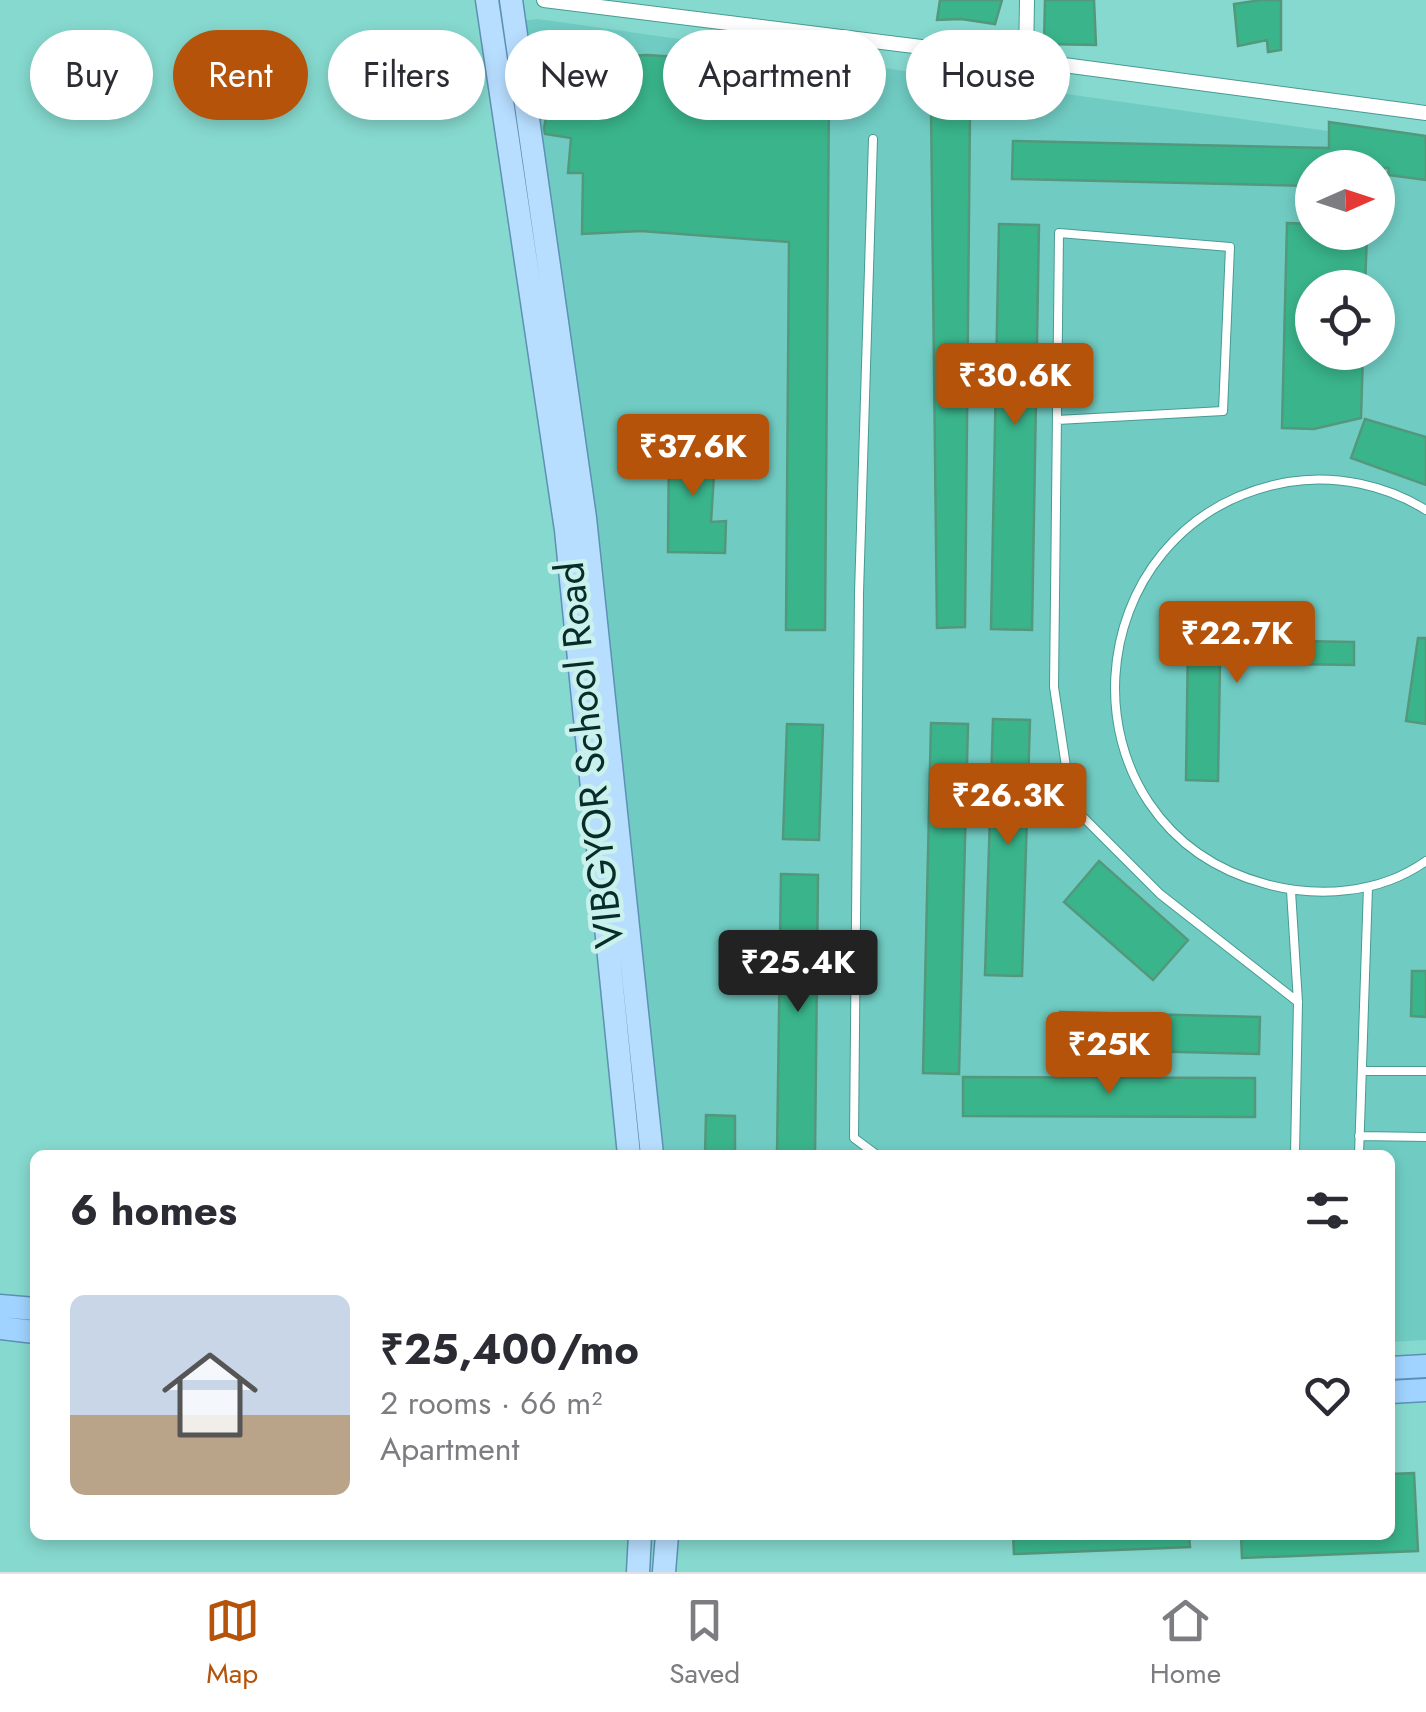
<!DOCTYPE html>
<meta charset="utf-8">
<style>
body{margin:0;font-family:Jost,sans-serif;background:#f7f7f7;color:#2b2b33;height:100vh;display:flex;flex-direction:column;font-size:38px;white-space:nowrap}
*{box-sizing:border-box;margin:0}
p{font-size:32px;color:#7c7c81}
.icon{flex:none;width:55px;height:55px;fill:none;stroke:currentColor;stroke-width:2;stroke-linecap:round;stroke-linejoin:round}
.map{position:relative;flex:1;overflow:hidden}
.sheet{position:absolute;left:30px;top:1150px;width:1365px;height:390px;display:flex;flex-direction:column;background:#fff;border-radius:15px;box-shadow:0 5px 15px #0003}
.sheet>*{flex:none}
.guide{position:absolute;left:30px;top:30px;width:1368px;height:90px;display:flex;gap:20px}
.needle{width:65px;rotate:87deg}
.fabs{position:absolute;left:1295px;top:150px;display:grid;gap:20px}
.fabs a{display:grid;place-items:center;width:100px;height:100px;border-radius:50%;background:#fff;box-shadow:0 5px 15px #0003;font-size:50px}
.price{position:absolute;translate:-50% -85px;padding:0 22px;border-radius:10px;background:#b45309;color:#fff;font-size:32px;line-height:65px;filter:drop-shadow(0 2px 5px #0008)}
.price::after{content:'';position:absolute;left:50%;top:60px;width:30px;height:22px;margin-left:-15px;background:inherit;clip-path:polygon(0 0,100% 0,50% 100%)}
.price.selected{background:#222;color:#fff}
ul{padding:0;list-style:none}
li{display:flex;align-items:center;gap:30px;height:250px;padding:0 40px}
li+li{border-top:2px solid #e1e1e2}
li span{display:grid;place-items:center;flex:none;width:280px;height:200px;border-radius:15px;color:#555}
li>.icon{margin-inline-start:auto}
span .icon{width:120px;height:120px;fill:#fffc;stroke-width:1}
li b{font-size:42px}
h2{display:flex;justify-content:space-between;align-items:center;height:120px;padding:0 40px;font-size:42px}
.pill{padding:0 35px;border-radius:45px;background:#fff;box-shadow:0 5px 15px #0003;font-size:35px;line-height:90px}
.pill.selected{background:#b45309;color:#fff}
.tab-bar{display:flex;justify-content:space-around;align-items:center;height:140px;border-top:2px solid #e1e1e2;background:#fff;font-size:28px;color:#7c7c81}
.tab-bar a{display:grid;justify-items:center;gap:5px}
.tab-bar .selected{color:#b45309}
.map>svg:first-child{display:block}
</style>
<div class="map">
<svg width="1426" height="1572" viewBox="0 0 1426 1572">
<rect width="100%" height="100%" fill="#86d9cf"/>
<path fill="#70ccc3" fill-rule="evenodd" d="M 538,19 L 1426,145 L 1426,1340 L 1390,1342 L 1390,1155 L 642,1155 L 520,21 ZM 1312,168 L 1378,168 L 1378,232 L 1312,232 ZM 1312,288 L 1378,288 L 1378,352 L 1312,352 Z"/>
<path fill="#3ab58b" stroke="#53987c" stroke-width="2.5" d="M 940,0 L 1002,0 L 995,24 L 961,19 L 937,20 Z
M 1045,0 L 1094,0 L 1096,45 L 1044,44 Z
M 1261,0 L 1281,0 L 1281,50 L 1268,52 L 1267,40 L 1238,46 L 1234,4 Z
M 597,43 L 598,52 L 609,51 L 609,57 L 647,55 L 759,62 L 760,68 L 769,70 L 770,73 L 794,75 L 791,88 L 829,88 L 825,630 L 786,630 L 789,242 L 641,231 L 582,234 L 583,173 L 568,173 L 571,138 L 545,134 L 544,128 L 547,113 L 562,113 L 562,65 L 557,45 Z
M 931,108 L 970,111 L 965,627 L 937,628 Z
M 1329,122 L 1426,136 L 1426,180 L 1388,175 L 1389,168 L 1312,168 L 1312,186 L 1012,179 L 1013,141 L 1329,148 Z
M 1287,223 L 1312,224 L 1312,232 L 1367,232 L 1365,288 L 1312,288 L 1312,352 L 1363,352 L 1361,418 L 1314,429 L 1282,428 Z
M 999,224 L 1039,225 L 1032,630 L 991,629 Z
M 1365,419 L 1426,437 L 1426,485 L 1351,458 Z
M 669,440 L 716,443 L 711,522 L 726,521 L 725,553 L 668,552 Z
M 1418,638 L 1426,638 L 1426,724 L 1406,721 Z
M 1188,639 L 1354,642 L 1354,665 L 1220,663 L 1218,781 L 1186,780 Z
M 993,719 L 1030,720 L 1022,976 L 985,975 Z
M 931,723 L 968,724 L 959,1074 L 923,1073 Z
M 787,724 L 823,725 L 819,840 L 783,839 Z
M 1099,861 L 1188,940 L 1153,980 L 1064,902 Z
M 781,874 L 818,875 L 815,1155 L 777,1155 Z
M 1412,971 L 1426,971 L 1426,1017 L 1411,1016 Z
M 1060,1012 L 1260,1017 L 1259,1054 L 1059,1049 Z
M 963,1077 L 1255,1078 L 1255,1117 L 963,1116 Z
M 706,1115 L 735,1116 L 735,1155 L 705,1155 Z
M 1414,1473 L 1418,1551 L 1242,1558 L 1241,1535 L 1269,1535 L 1269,1538 L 1392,1535 L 1390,1474 Z
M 1013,1535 L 1189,1535 L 1190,1547 L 1014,1554 Z"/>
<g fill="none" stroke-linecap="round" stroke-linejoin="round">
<g stroke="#479b92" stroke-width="10">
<path id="service" d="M 873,139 L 859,593 L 854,1138 L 877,1155
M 1057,420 L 1223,411 L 1230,247 L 1059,233 L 1054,687 L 1072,806 L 1160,894 L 1298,1002
M 1426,510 C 1386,485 1335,474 1288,482 C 1070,521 1053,827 1266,884 C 1318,898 1380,894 1426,861
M 1291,891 L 1298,1002 L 1295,1155
M 1362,1071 L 1426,1071
M 1359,1136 L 1426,1137
M 1359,1155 L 1368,887"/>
</g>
<g stroke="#479b92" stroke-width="16">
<path id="minor" d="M 544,0 L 1026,60
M 1027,0 L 1026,60 L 1426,113"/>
</g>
<g stroke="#5c91b4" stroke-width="25">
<path id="primary" d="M 487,0 L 566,530 L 629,1155
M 511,0 L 585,518 L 652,1155
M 638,1572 L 640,1535
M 664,1572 L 667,1535"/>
</g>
<g stroke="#5c91b4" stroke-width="25">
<path id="trunk" d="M 0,1306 L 35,1309
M 0,1328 L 35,1332
M 1390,1368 L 1426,1366
M 1390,1392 L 1426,1390"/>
</g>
<use href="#service" stroke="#fff" stroke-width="8"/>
<use href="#minor" stroke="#fff" stroke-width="14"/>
<use href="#primary" stroke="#b8deff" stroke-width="22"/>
<use href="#trunk" stroke="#a0d3ff" stroke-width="22"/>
</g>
<g text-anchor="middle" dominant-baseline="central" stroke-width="9" stroke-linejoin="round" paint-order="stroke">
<g font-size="40" fill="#072c29" stroke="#caf1ec">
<text transform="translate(589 755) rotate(-96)">VIBGYOR School Road</text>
</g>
</g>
</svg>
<div class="fabs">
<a><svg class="needle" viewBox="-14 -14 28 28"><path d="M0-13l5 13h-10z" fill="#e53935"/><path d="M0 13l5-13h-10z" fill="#7c7c81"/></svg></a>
<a><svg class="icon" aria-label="locate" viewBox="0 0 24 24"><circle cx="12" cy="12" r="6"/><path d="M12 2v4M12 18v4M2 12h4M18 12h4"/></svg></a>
</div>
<b class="price" style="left:1015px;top:428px">₹30.6K</b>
<b class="price" style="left:693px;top:499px">₹37.6K</b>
<b class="price" style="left:1237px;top:686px">₹22.7K</b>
<b class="price" style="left:1008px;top:848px">₹26.3K</b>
<b class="price selected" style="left:798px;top:1015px">₹25.4K</b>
<b class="price" style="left:1109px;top:1097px">₹25K</b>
<div class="guide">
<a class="pill">Buy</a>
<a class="pill selected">Rent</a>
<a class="pill">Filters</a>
<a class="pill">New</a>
<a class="pill">Apartment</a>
<a class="pill">House</a>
</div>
<section class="sheet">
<h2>6 homes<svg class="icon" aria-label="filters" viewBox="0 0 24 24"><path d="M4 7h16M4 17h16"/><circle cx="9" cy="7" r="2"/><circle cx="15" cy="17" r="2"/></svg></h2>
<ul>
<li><span style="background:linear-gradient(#c9d6e8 60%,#b9a48a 0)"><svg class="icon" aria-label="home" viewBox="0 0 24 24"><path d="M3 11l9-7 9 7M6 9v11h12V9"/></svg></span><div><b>₹25,400/mo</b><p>2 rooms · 66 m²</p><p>Apartment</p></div><svg class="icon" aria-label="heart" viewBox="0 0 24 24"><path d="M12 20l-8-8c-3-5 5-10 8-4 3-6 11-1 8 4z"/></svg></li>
</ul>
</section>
</div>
<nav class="tab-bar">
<a class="selected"><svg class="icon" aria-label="map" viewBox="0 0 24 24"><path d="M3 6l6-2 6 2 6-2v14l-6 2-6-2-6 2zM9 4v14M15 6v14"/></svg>Map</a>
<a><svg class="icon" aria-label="saved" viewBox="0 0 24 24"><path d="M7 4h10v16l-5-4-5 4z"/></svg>Saved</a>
<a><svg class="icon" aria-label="home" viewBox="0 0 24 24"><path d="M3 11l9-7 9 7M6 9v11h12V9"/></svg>Home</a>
</nav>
